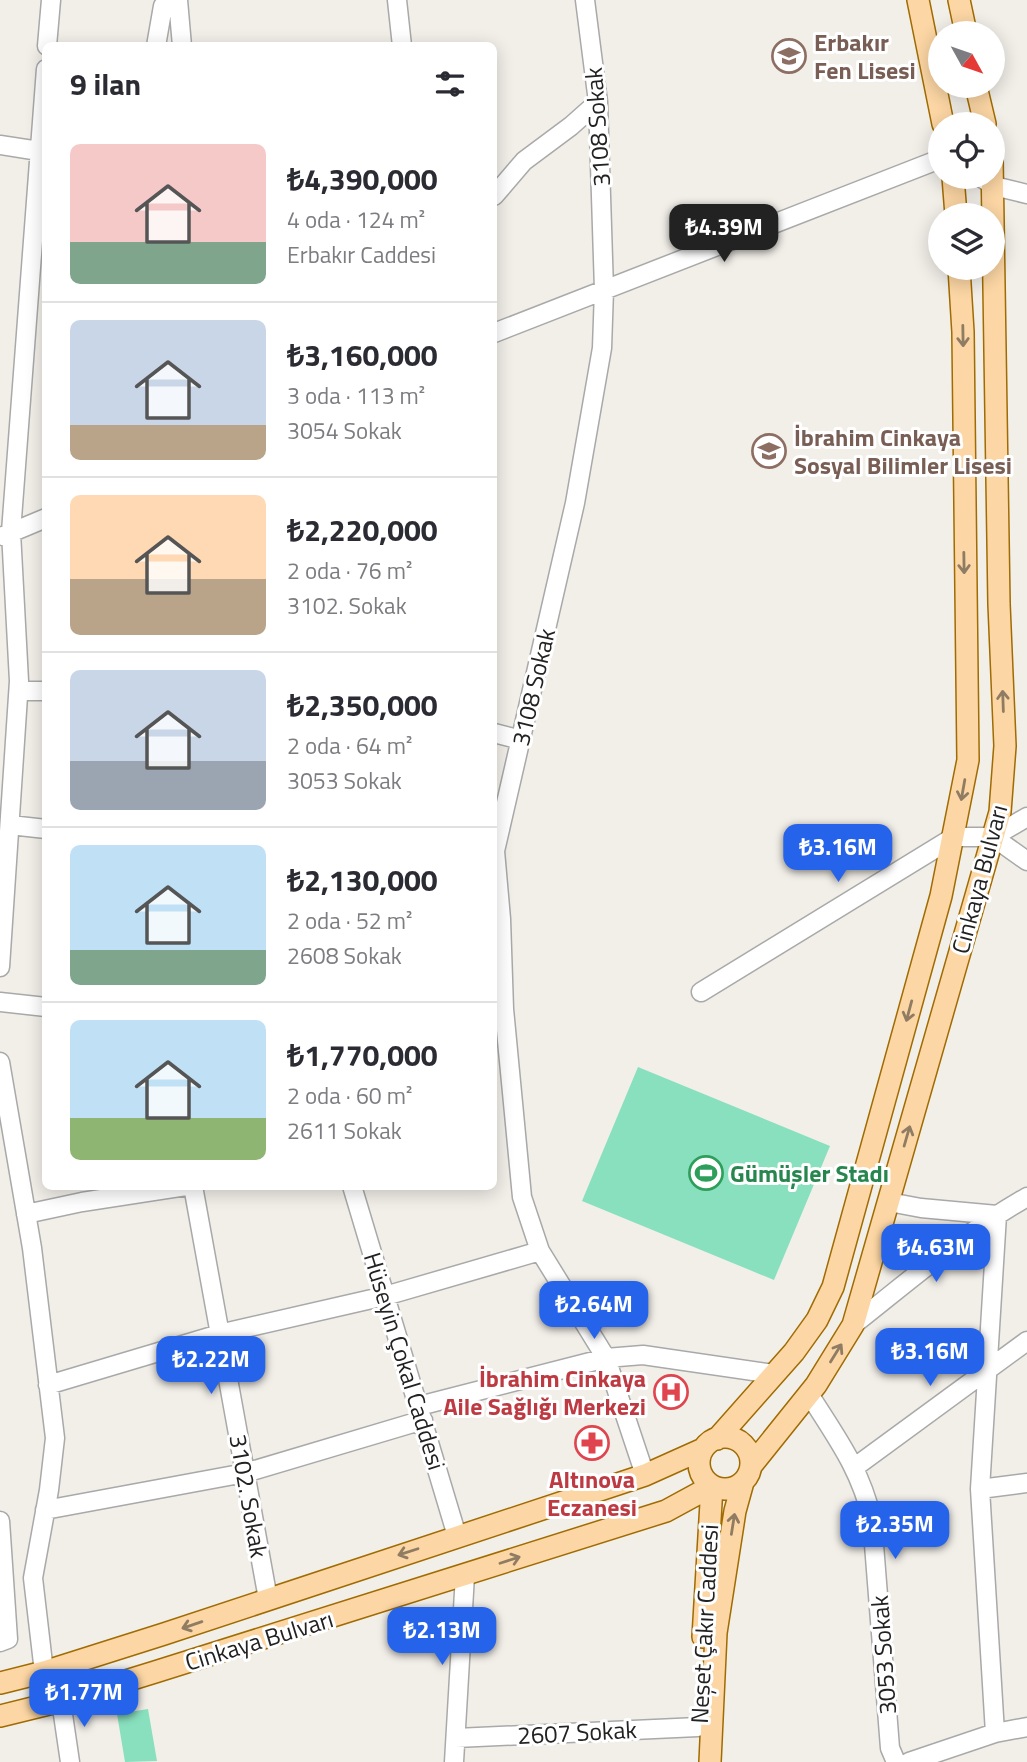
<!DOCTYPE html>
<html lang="tr">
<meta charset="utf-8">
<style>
body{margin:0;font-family:"Titillium Web",sans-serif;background:#f7f7f7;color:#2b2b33;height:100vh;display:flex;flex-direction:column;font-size:26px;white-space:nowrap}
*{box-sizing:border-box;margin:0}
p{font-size:23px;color:#7c7c81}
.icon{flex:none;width:38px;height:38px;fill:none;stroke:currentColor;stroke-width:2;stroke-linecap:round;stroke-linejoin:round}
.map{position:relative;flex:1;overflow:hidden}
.sheet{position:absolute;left:42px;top:42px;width:455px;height:1148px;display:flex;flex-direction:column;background:#fff;border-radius:10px;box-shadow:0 4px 18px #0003}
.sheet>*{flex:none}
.needle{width:46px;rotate:130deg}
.tools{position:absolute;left:928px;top:21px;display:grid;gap:14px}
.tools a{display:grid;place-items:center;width:77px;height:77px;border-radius:50%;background:#fff;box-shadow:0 4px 18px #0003;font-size:35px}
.price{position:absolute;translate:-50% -60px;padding:0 16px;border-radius:14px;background:#2563eb;color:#fff;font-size:23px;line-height:46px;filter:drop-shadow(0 2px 4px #0008)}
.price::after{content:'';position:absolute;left:50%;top:42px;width:21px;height:16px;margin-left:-10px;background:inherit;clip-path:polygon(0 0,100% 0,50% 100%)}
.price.current{background:#222;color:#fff}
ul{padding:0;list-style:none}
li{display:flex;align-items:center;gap:21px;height:175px;padding:0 28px}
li+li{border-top:2px solid #e1e1e2}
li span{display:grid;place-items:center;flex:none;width:196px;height:140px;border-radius:10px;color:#555}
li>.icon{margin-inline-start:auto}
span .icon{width:84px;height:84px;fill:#fffc;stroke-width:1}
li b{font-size:30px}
h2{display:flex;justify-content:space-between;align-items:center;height:84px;padding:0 28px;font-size:30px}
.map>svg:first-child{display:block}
</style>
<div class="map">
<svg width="1027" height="1762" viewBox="0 0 1027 1762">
<rect width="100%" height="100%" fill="#f2efe9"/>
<path fill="#88e0be" d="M 638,1067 L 830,1146 L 774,1280 L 582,1201 Z
M 148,1709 L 157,1761 L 125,1762 L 117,1714 Z"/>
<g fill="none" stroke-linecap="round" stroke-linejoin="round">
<g stroke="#a9a9a9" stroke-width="21">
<path id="minor" d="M 178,0 L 182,46
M 397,0 L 402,46
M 585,0 L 598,102 L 604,290 L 602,348 L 575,503 L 495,851 L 501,919 L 504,1009 L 522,1197 L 540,1251 L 606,1358 L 645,1475
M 47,46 L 51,0
M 156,46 L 163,6 L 168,0
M 0,145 L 39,151
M 980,177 L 994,186 L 1027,194
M 494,196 L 524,161 L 571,126 L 598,102
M 494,333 L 940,159
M 3,536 L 46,518
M 19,691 L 46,691
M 494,733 L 521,740
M 10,825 L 46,829
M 993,837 L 1027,861
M 993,837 L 1027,817
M 0,967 L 19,681 L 11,532 L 46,69
M 701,992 L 954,837 L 993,837
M 0,1002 L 46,1007
M 0,1062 L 32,1248 L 55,1438 L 49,1490 L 33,1578 L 44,1672 L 61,1701 L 70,1762
M 193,1186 L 268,1599
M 352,1186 L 457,1536
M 889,1202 L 921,1208 L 997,1215
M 26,1214 L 82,1202 L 186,1186
M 853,1325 C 909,1281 964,1233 1027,1197
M 48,1385 L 219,1334 L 385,1296 L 540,1251
M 809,1394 C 836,1437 860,1468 872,1519 L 890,1748 L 896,1762
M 419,1406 L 606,1358 L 643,1355 L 774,1374
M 855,1467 L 1027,1341
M 980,1489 L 1027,1483
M 45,1510 L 245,1473 L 423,1420
M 0,1521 L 8,1639 L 0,1642
M 995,1733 L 980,1489 L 997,1215
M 456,1738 L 698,1727
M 454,1762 L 465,1575
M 909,1762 L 995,1733 L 1027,1727"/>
</g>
<g stroke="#a06b00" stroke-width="24">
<path id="major" d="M 918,0 L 943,124
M 959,0 L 966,33
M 976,86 L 985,124
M 953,177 L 956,215
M699 1463a26 26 0 1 1 52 0a26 26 0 1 1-52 0Z
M 717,1439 L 794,1352 L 817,1320 L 833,1287 L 941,896 L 968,760 L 963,332 L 959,268
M 751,1466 L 816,1385 L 853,1325 L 1000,812 L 1005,746 L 999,604 L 992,159
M 703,1637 L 712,1486
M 0,1683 L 44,1672 L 164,1634 L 645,1475 L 703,1449
M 0,1716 L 61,1701 L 155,1672 L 666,1511 L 712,1486
M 710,1762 L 716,1633 L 735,1511 L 743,1482"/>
</g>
<use href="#minor" stroke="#fff" stroke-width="18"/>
<use href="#major" stroke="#fcd6a4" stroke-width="21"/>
</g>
<defs><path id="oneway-shaft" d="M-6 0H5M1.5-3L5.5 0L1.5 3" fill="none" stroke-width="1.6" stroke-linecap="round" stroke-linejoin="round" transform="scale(1.75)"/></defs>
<g stroke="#8f7c63">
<use href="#oneway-shaft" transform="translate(963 336) rotate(89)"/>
<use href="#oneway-shaft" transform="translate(964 563) rotate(89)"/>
<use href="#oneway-shaft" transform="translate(1003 701) rotate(-92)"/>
<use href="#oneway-shaft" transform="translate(963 790) rotate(100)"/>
<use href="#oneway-shaft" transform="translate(909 1011) rotate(105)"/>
<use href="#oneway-shaft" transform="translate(907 1136) rotate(-74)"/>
<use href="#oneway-shaft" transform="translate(836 1353) rotate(-58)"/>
<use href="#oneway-shaft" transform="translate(733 1524) rotate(-81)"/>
<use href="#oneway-shaft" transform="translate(408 1552) rotate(162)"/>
<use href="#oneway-shaft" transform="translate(510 1560) rotate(-18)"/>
<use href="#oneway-shaft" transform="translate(192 1625) rotate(161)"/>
</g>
<defs>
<g id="school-ring" transform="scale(1.75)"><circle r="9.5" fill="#fff" stroke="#8d6e63" stroke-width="1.5"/><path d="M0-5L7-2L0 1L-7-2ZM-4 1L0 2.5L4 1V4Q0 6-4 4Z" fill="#8d6e63"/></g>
<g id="stadium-ring" transform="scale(1.75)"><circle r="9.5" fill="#fff" stroke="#2e9e5b" stroke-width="1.5"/><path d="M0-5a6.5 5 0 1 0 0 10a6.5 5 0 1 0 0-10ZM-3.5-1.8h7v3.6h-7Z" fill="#2e9e5b"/></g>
<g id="hospital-ring" transform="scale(1.75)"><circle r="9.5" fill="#fff" stroke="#e0444e" stroke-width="1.5"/><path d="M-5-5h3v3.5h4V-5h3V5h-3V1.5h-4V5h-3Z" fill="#e0444e"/></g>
<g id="pharmacy-ring" transform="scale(1.75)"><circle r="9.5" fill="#fff" stroke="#e0444e" stroke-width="1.5"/><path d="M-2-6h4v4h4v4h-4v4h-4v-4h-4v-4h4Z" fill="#e0444e"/></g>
</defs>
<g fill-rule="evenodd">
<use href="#school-ring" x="789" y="56"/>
<use href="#school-ring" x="769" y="451"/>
<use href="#stadium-ring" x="706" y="1173"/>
<use href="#hospital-ring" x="671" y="1392"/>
<use href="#pharmacy-ring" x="592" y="1443"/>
</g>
<g text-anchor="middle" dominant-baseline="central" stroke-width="6" stroke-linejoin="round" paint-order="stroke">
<g font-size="24" font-weight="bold" fill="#785e54" stroke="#fff" text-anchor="start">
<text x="814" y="42">Erbakır<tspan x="814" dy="28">Fen Lisesi</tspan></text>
<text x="794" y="437">İbrahim Cinkaya<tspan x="794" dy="28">Sosyal Bilimler Lisesi</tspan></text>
</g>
<g font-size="24" fill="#222" stroke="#fff">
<text transform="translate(597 127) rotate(-94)">3108 Sokak</text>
<text transform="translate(533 687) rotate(-77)">3108 Sokak</text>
<text transform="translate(979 879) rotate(-75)">Cinkaya Bulvarı</text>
<text transform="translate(405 1361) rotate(73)">Hüseyin Çokal Caddesi</text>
<text transform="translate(249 1496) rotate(80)">3102. Sokak</text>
<text transform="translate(704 1624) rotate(-87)">Neşet Çakır Caddesi</text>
<text transform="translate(259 1640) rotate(-17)">Cinkaya Bulvarı</text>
<text transform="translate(883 1655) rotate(-94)">3053 Sokak</text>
<text transform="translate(577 1732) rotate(-3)">2607 Sokak</text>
</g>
<g font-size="24" font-weight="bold" fill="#27864d" stroke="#fff" text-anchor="start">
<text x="730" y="1173">Gümüşler Stadı</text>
</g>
<g font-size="24" font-weight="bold" fill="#be3a42" stroke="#fff" text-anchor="end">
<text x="646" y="1378">İbrahim Cinkaya<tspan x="646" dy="28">Aile Sağlığı Merkezi</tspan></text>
<text x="592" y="1479" text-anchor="middle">Altınova<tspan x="592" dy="28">Eczanesi</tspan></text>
</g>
</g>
</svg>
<div class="tools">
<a><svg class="needle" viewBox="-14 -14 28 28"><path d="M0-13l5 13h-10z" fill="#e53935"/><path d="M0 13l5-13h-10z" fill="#7c7c81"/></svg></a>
<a><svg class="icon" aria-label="locate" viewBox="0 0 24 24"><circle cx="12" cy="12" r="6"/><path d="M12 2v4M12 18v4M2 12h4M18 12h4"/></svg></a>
<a><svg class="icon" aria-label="layers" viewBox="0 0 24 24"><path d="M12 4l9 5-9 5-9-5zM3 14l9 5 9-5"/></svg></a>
</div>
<b class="price current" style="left:724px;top:264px">₺4.39M</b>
<b class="price" style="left:838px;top:884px">₺3.16M</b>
<b class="price" style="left:936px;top:1284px">₺4.63M</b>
<b class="price" style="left:594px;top:1341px">₺2.64M</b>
<b class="price" style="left:930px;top:1388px">₺3.16M</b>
<b class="price" style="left:211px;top:1396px">₺2.22M</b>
<b class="price" style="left:895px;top:1561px">₺2.35M</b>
<b class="price" style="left:442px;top:1667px">₺2.13M</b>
<b class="price" style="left:84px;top:1729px">₺1.77M</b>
<section class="sheet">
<h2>9 ilan<svg class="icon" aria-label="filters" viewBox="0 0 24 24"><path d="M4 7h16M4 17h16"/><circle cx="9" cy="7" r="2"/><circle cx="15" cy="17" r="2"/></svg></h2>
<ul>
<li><span style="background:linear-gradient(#f6c9c9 70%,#7fa58c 0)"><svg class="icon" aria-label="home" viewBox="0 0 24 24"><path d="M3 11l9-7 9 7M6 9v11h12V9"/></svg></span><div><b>₺4,390,000</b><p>4 oda · 124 m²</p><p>Erbakır Caddesi</p></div></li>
<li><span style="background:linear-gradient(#c9d6e8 75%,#b9a48a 0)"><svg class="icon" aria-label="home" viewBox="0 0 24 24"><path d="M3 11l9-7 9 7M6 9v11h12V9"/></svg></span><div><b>₺3,160,000</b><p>3 oda · 113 m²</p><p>3054 Sokak</p></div></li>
<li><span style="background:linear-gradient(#ffd9b3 60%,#b9a48a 0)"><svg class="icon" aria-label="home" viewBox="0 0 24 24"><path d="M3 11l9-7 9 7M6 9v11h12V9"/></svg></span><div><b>₺2,220,000</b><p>2 oda · 76 m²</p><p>3102. Sokak</p></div></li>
<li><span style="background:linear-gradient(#c9d6e8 65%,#9aa5b1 0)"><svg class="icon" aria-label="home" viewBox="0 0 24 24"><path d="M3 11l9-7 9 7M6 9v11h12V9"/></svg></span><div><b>₺2,350,000</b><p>2 oda · 64 m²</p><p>3053 Sokak</p></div></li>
<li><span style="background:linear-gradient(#bfe0f5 75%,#7fa58c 0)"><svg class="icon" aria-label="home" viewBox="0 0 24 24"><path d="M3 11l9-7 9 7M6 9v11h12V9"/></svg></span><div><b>₺2,130,000</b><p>2 oda · 52 m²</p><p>2608 Sokak</p></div></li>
<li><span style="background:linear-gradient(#bfe0f5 70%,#8fb573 0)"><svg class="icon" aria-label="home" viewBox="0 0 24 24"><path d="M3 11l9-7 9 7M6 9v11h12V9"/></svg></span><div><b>₺1,770,000</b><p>2 oda · 60 m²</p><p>2611 Sokak</p></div></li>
</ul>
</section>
</div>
